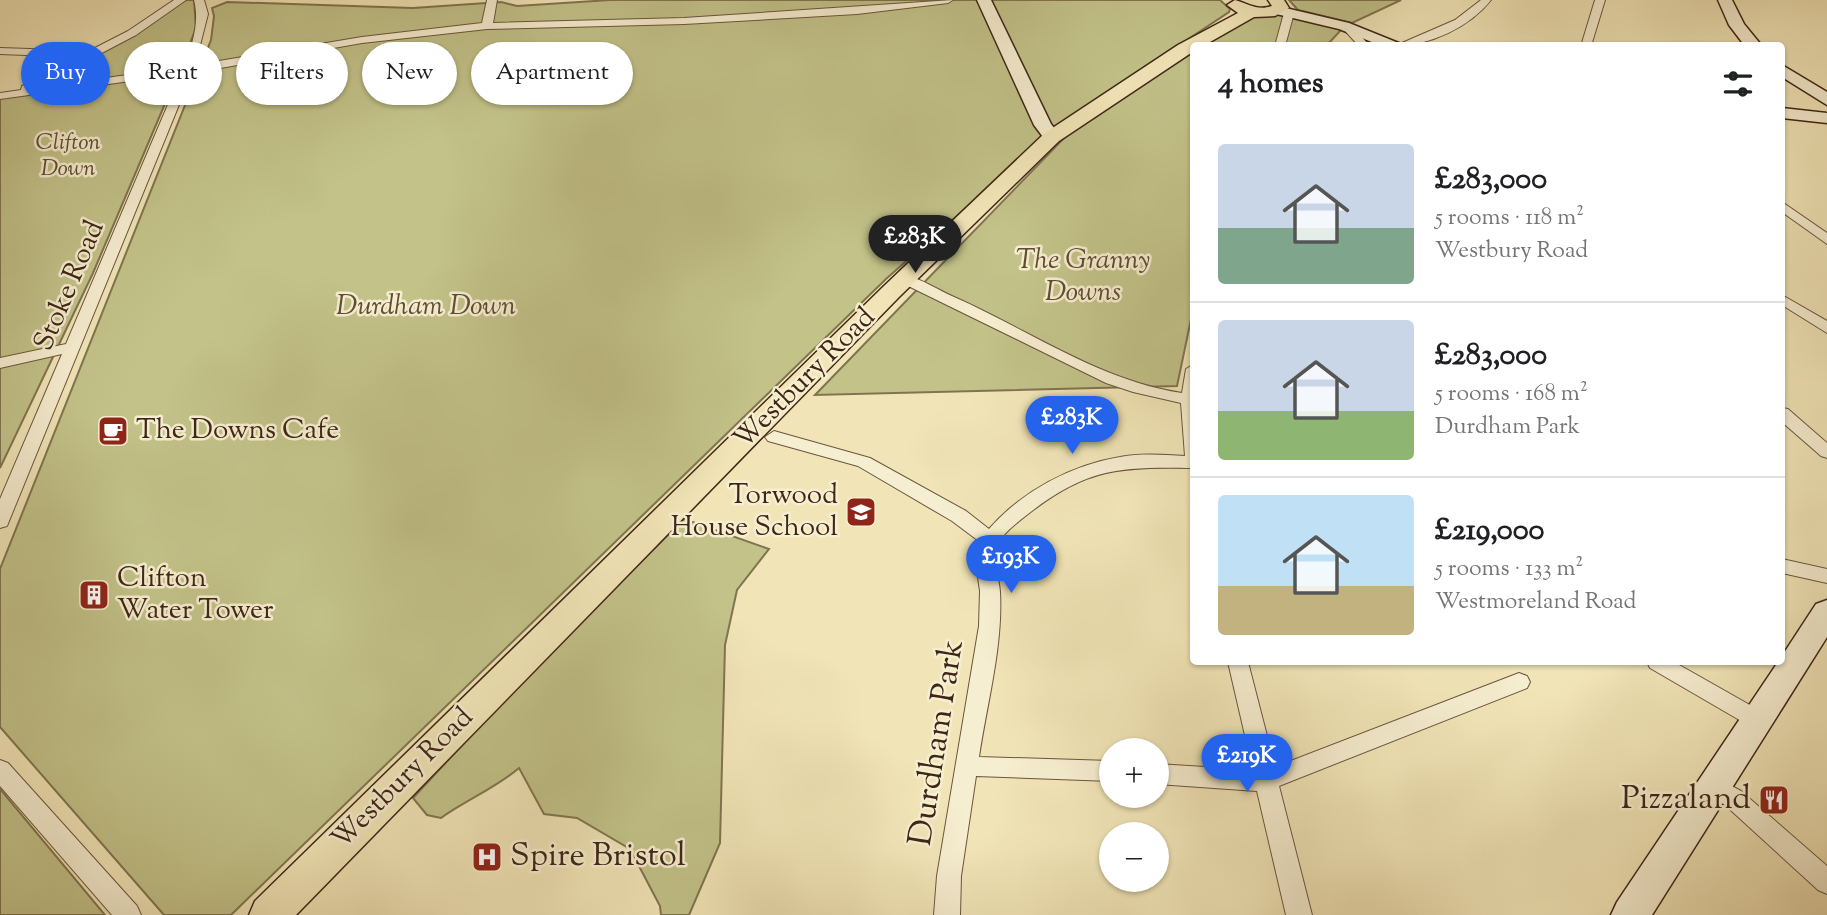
<!DOCTYPE html>
<meta charset="utf-8">
<style>
body{margin:0;font-family:"Sorts Mill Goudy",serif;background:#f6f6f6;color:#202124;height:100vh;display:flex;flex-direction:column;font-size:26px;white-space:nowrap}
*{box-sizing:border-box;margin:0}
p{font-size:23px;color:#757577}
.icon{flex:none;width:38px;height:38px;fill:none;stroke:currentColor;stroke-width:2;stroke-linecap:round;stroke-linejoin:round}
.map{position:relative;flex:1;overflow:hidden}
.side{position:absolute;left:1190px;top:42px;width:595px;height:623px;display:flex;flex-direction:column;background:#fff;border-radius:7px;box-shadow:0 2px 5px #0004}
.side>*{flex:none}
.guide{position:absolute;left:21px;top:42px;width:665px;height:63px;display:flex;gap:14px}
.fabs{position:absolute;left:1099px;top:738px;display:grid;gap:14px}
.fabs a{display:grid;place-items:center;width:70px;height:70px;border-radius:50%;background:#fff;box-shadow:0 2px 5px #0004;font-size:35px}
.price{position:absolute;translate:-50% -60px;padding:0 16px;border-radius:24px;background:#2563eb;color:#fff;font-size:23px;line-height:46px;filter:drop-shadow(0 2px 4px #0008)}
.price::after{content:'';position:absolute;left:50%;top:42px;width:21px;height:16px;margin-left:-10px;background:inherit;clip-path:polygon(0 0,100% 0,50% 100%)}
.price.active{background:#222;color:#fff}
ul{padding:0;list-style:none}
li{display:flex;align-items:center;gap:21px;height:175px;padding:0 28px}
li+li{border-top:2px solid #e0e0e0}
li span{display:grid;place-items:center;flex:none;width:196px;height:140px;border-radius:7px;color:#555}
li>.icon{margin-inline-start:auto}
span .icon{width:84px;height:84px;fill:#fffc;stroke-width:1}
li b{font-size:30px}
h2{display:flex;justify-content:space-between;align-items:center;height:84px;padding:0 28px;font-size:30px}
.chip{padding:0 24px;border-radius:32px;background:#fff;box-shadow:0 2px 5px #0004;font-size:24px;line-height:63px}
.chip.active{background:#2563eb;color:#fff}
.map>svg:first-child{display:block}
</style>
<div class="map">
<svg width="1827" height="915" viewBox="0 0 1827 915">
<rect width="100%" height="100%" fill="#f1e5b7"/>
<filter id="stains"><feTurbulence type="fractalNoise" baseFrequency=".00286" numOctaves="4"/><feColorMatrix values="0 0 0 0 .2 0 0 0 0 .09 0 0 0 0 .02 0 0 0 .5 -.17"/></filter>
<radialGradient id="worn" r=".72"><stop offset=".6" stop-color="#630" stop-opacity="0"/><stop offset="1" stop-color="#630" stop-opacity=".3"/></radialGradient>
<path fill="#c2c289" stroke="#807450" stroke-width="2" d="M 186,0 L 194,0 L 196,28 L 181,66 L 93,273 L 0,468 L 0,98 L 42,93 L 47,81 Z
M 610,0 L 1220,0 L 1230,9 L 1229,12 L 1066,120 L 886,279 L 231,915 L 164,915 L 0,727 L 0,569 L 211,40 L 214,16 L 212,8 L 227,2 L 413,8 L 501,2 L 517,6 Z
M 1289,0 L 1401,0 L 1352,23 L 1298,10 Z
M 1286,12 L 1342,29 L 1327,45 L 1203,46 L 1248,14 Z
M 1193,52 L 1194,305 L 1177,386 L 815,395 L 1068,134 Z
M 684,519 L 769,549 L 737,590 L 725,645 L 720,843 L 689,915 L 661,915 L 660,906 L 630,849 L 577,818 L 544,814 L 519,768 C 496,788 466,800 441,818 L 427,815 L 413,798 L 539,662 Z
M 0,789 L 105,915 L 0,915 Z"/>
<g fill="none" stroke-linecap="round" stroke-linejoin="round">
<g stroke="#6b553e" stroke-width="2">
<path id="street" d="M 174,0 L 186,0 L 136,35 L 35,88 L 184,67 C 192,46 200,22 194,0 L 204,0 L 208,14 L 195,65 L 362,37 L 482,23 L 487,0 L 497,0 L 493,23 L 684,18 L 953,0 L 948,3 L 857,14 L 684,24 L 487,29 L 362,43 L 192,73 L 9,521 L 7,526 L 0,528 L 0,499 L 62,354 L 0,368 L 0,358 L 66,344 L 181,74 L 0,99 L 0,93 L 21,90 L 22,86 L 78,57 L 0,54 L 0,48 L 89,51 L 128,31 Z
M 1481,0 L 1491,0 C 1470,27 1429,46 1395,46 L 1455,20 Z
M 1595,0 L 1605,0 L 1591,46 L 1581,46 Z
M 1289,10 L 1294,13 L 1285,46 L 1275,46 L 1284,13 Z
M 1347,26 L 1355,26 L 1356,31 L 1370,46 L 1359,46 L 1346,32 Z
M 1782,202 L 1827,233 L 1827,244 L 1782,212 Z
M 905,275 C 922,279 938,290 954,297 C 1029,330 1100,381 1182,393 L 1186,369 L 1194,364 L 1194,468 C 1121,467 1088,467 1028,514 C 1018,522 1004,532 998,544 C 991,560 999,576 1000,592 C 1003,646 987,703 979,757 L 1111,761 L 1111,781 L 976,776 L 961,876 L 960,915 L 934,915 L 937,876 L 979,626 L 980,591 L 975,556 L 980,542 L 952,521 L 858,466 L 768,441 L 765,437 L 774,431 L 870,458 L 966,511 L 989,529 C 1021,492 1071,465 1120,457 C 1141,453 1164,455 1185,456 L 1181,403 L 1133,392 L 1106,383 L 900,282 L 898,279 Z
M 1782,295 L 1827,321 L 1827,333 L 1782,305 Z
M 1782,408 L 1788,409 L 1827,443 L 1827,458 L 1821,456 L 1782,422 Z
M 1782,559 L 1827,569 L 1827,583 L 1782,573 Z
M 1228,662 L 1248,662 L 1275,767 L 1519,673 L 1527,676 L 1530,682 L 1527,688 L 1279,786 L 1312,915 L 1286,915 L 1257,791 L 1157,784 L 1157,764 L 1253,770 Z
M 1647,662 L 1674,662 L 1764,713 L 1767,719 L 1764,725 L 1756,728 L 1748,725 L 1650,668 Z
M 0,760 L 8,763 L 137,906 L 141,915 L 112,915 L 0,786 Z
M 1715,777 L 1741,791 L 1827,866 L 1827,894 L 1818,890 L 1725,805 L 1707,794 L 1703,787 L 1707,780 Z"/>
</g>
<g stroke="#3e2516" stroke-width="3">
<path id="secondary" d="M 977,0 L 991,0 L 1051,124 L 1061,137 L 1058,141 L 1046,141 L 1034,125 Z
M 1718,0 L 1732,0 L 1744,24 L 1762,46 L 1745,46 L 1729,25 Z
M 1277,6 L 1349,23 L 1406,46 L 1382,46 L 1339,29 L 1272,13 L 1270,10 Z
M 1782,65 L 1827,92 L 1827,105 L 1782,77 Z
M 1782,108 L 1827,113 L 1827,123 L 1782,118 Z
M 1827,600 L 1827,637 L 1652,915 L 1611,915 L 1617,902 L 1778,662 L 1782,662 L 1782,656 L 1816,604 Z"/>
</g>
<g stroke="#3e2516" stroke-width="3">
<path id="primary" d="M 1235,0 C 1249,4 1257,11 1272,6 L 1268,0 L 1284,0 L 1289,8 L 1275,16 L 1254,17 L 1203,46 L 1194,46 L 1194,51 L 1059,141 L 899,297 L 296,915 L 249,915 L 255,901 L 883,287 L 1045,133 L 1178,45 L 1238,13 L 1227,5 Z"/>
</g>
<use href="#street" fill="#f6eed0" fill-rule="evenodd"/>
<use href="#secondary" fill="#f6eed0" fill-rule="evenodd"/>
<use href="#primary" fill="#f1e5b7" fill-rule="evenodd"/>
</g>
<defs>
<g id="cafe-square" transform="scale(1.575)"><rect x="-9" y="-9" width="18" height="18" rx="4" fill="#8f2418" stroke="#f6eed0"/><path d="M-5.5-4.5H6V0H3Q3 3.5 0 3.5H-2.5Q-5.5 3.5-5.5 0ZM3-3.2v2h1.7v-2ZM-6 4.5H4V6H-6Z" fill="#fff"/></g>
<g id="school-square" transform="scale(1.575)"><rect x="-9" y="-9" width="18" height="18" rx="4" fill="#8f2418" stroke="#f6eed0"/><path d="M0-5L7-2L0 1L-7-2ZM-4 1L0 2.5L4 1V4Q0 6-4 4Z" fill="#fff"/></g>
<g id="building-square" transform="scale(1.575)"><rect x="-9" y="-9" width="18" height="18" rx="4" fill="#8f2418" stroke="#f6eed0"/><path d="M-4-6H4V6H1V3H-1V6H-4ZM-2.5-4.3h1.7v1.8h-1.7ZM.8-4.3h1.7v1.8H.8ZM-2.5-1h1.7V.8h-1.7ZM.8-1h1.7V.8H.8Z" fill="#fff"/></g>
<g id="restaurant-square" transform="scale(1.575)"><rect x="-9" y="-9" width="18" height="18" rx="4" fill="#8f2418" stroke="#f6eed0"/><path d="M-5-6h1v4h1v-4h1v4h1v-4h1v5L-1.5 .5V6h-2V.5L-5-1ZM5-6V6H3V1.5H1.5Q1.5-4 5-6Z" fill="#fff"/></g>
<g id="hospital-square" transform="scale(1.575)"><rect x="-9" y="-9" width="18" height="18" rx="4" fill="#8f2418" stroke="#f6eed0"/><path d="M-5-5h3v3.5h4V-5h3V5h-3V1.5h-4V5h-3Z" fill="#fff"/></g>
</defs>
<g fill-rule="evenodd">
<use href="#cafe-square" x="113" y="431"/>
<use href="#school-square" x="861" y="512"/>
<use href="#building-square" x="94" y="595"/>
<use href="#restaurant-square" x="1774" y="800"/>
<use href="#hospital-square" x="487" y="857"/>
</g>
<g text-anchor="middle" dominant-baseline="central" stroke-width="5" stroke-linejoin="round" paint-order="stroke">
<g font-size="23" font-style="italic" fill="#5f4c33" stroke="#f6eed0">
<text x="68" y="143">Clifton<tspan x="68" dy="26">Down</tspan></text>
</g>
<g font-size="28" font-style="italic" fill="#5f4c33" stroke="#f6eed0">
<text x="1083" y="261">The Granny<tspan x="1083" dy="32">Downs</tspan></text>
<text x="426" y="307">Durdham Down</text>
</g>
<g font-size="28" fill="#3e2516" stroke="#f6eed0">
<text transform="translate(70 286) rotate(-67)">Stoke Road</text>
<text transform="translate(805 379) rotate(-45)">Westbury Road</text>
<text transform="translate(403 779) rotate(-45)">Westbury Road</text>
</g>
<g font-size="28" fill="#3e2516" stroke="#f6eed0" text-anchor="start">
<text x="136" y="431">The Downs Cafe</text>
<text x="838" y="496" text-anchor="end">Torwood<tspan x="838" dy="32">House School</tspan></text>
<text x="117" y="579">Clifton<tspan x="117" dy="32">Water Tower</tspan></text>
</g>
<g font-size="33" fill="#3e2516" stroke="#f6eed0">
<text transform="translate(938 743) rotate(-81)">Durdham Park</text>
</g>
<g font-size="33" fill="#3e2516" stroke="#f6eed0" text-anchor="end">
<text x="1751" y="800">Pizzaland</text>
<text x="510" y="857" text-anchor="start">Spire Bristol</text>
</g>
</g>
<rect width="100%" height="100%" filter="url(#stains)"/>
<rect width="100%" height="100%" fill="url(#worn)"/>
</svg>
<div class="fabs">
<a>+</a>
<a>−</a>
</div>
<b class="price active" style="left:915px;top:275px">£283K</b>
<b class="price" style="left:1072px;top:456px">£283K</b>
<b class="price" style="left:1011px;top:595px">£193K</b>
<b class="price" style="left:1247px;top:794px">£219K</b>
<div class="guide">
<a class="chip active">Buy</a>
<a class="chip">Rent</a>
<a class="chip">Filters</a>
<a class="chip">New</a>
<a class="chip">Apartment</a>
</div>
<section class="side">
<h2>4 homes<svg class="icon" aria-label="filters" viewBox="0 0 24 24"><path d="M4 7h16M4 17h16"/><circle cx="9" cy="7" r="2"/><circle cx="15" cy="17" r="2"/></svg></h2>
<ul>
<li><span style="background:linear-gradient(#c9d6e8 60%,#7fa58c 0)"><svg class="icon" aria-label="home" viewBox="0 0 24 24"><path d="M3 11l9-7 9 7M6 9v11h12V9"/></svg></span><div><b>£283,000</b><p>5 rooms · 118 m²</p><p>Westbury Road</p></div></li>
<li><span style="background:linear-gradient(#c9d6e8 65%,#8fb573 0)"><svg class="icon" aria-label="home" viewBox="0 0 24 24"><path d="M3 11l9-7 9 7M6 9v11h12V9"/></svg></span><div><b>£283,000</b><p>5 rooms · 168 m²</p><p>Durdham Park</p></div></li>
<li><span style="background:linear-gradient(#bfe0f5 65%,#c2b280 0)"><svg class="icon" aria-label="home" viewBox="0 0 24 24"><path d="M3 11l9-7 9 7M6 9v11h12V9"/></svg></span><div><b>£219,000</b><p>5 rooms · 133 m²</p><p>Westmoreland Road</p></div></li>
</ul>
</section>
</div>
